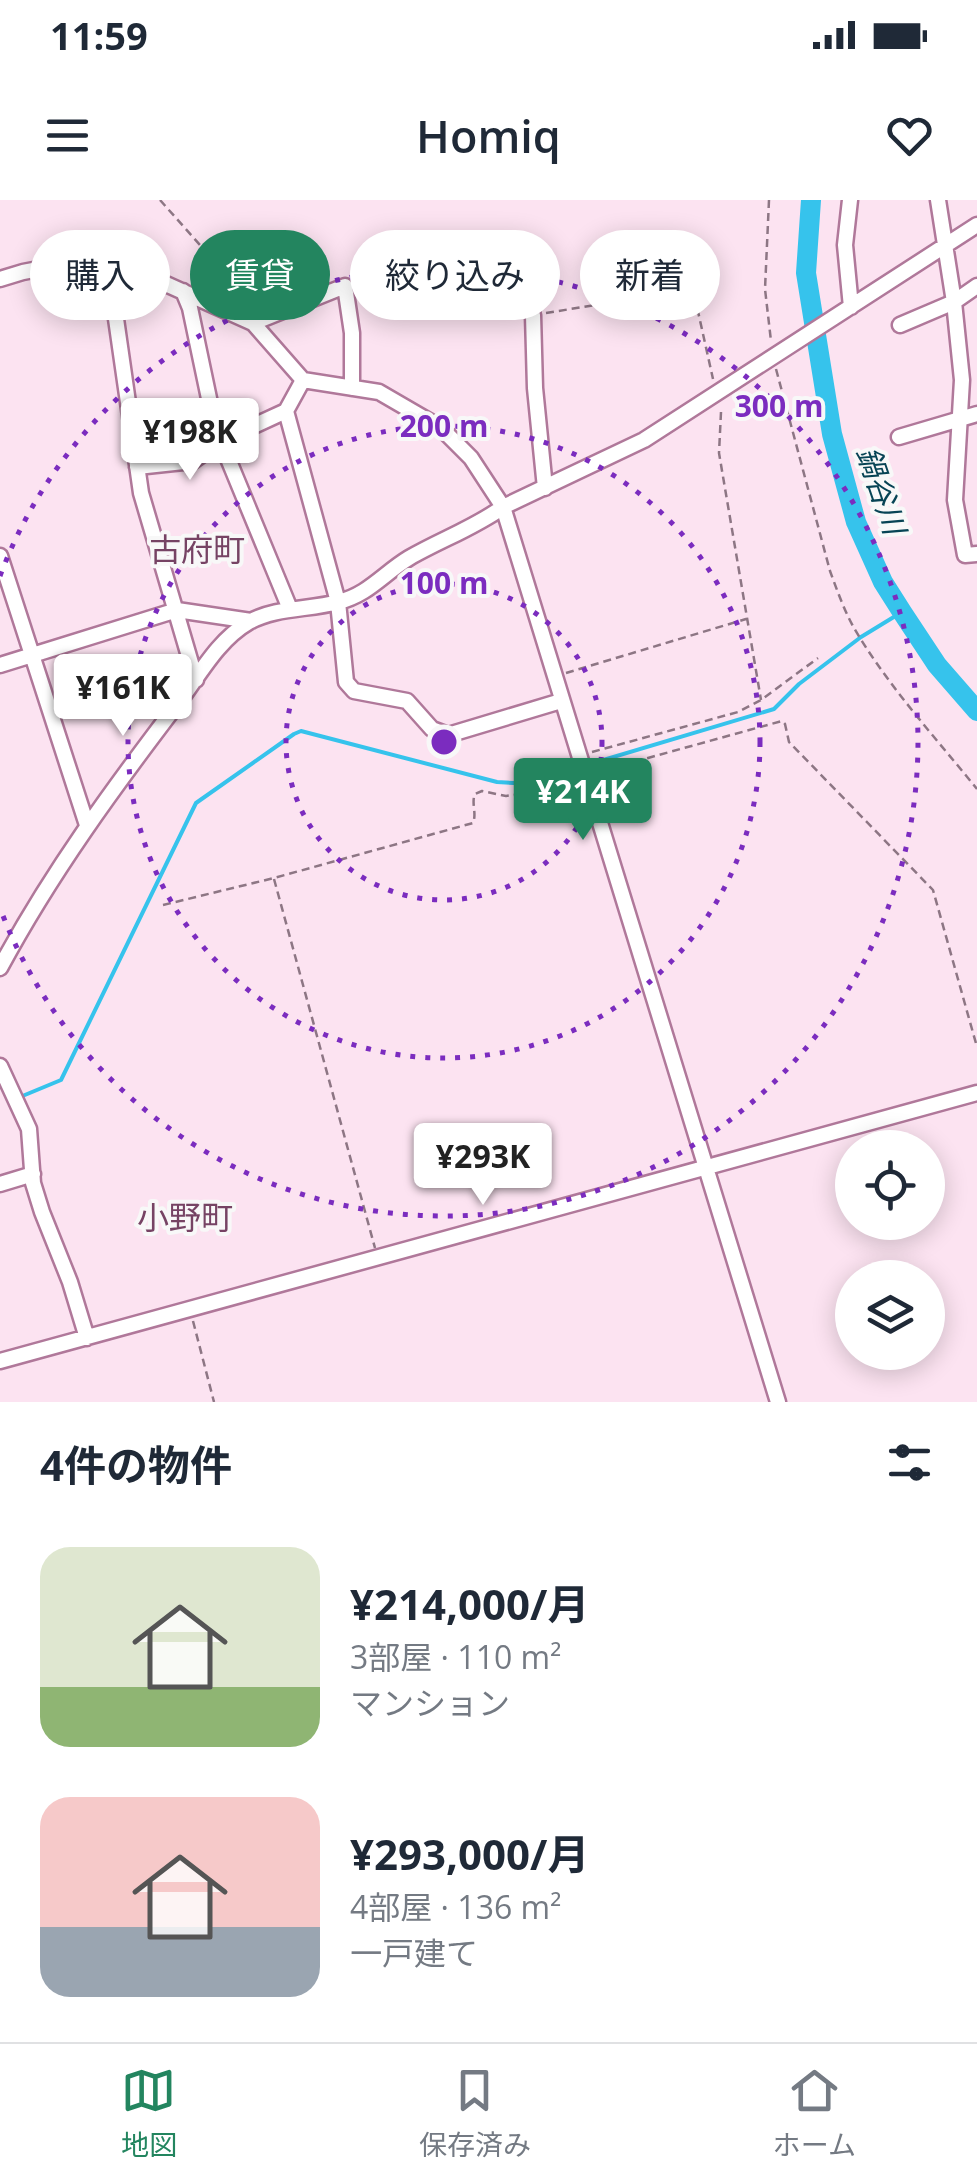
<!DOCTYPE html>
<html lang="ja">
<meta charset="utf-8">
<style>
body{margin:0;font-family:"Open Sans","Noto Sans JP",sans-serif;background:#f2f2f3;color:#1f2937;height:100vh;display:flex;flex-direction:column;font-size:38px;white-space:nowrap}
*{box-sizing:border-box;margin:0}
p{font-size:32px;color:#747a83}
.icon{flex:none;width:55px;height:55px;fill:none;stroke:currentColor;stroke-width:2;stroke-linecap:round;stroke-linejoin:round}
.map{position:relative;height:1202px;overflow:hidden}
.drawer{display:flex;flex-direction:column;background:#fff;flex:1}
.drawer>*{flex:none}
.banner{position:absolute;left:30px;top:30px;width:918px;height:90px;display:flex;gap:20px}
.buttons{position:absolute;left:835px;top:930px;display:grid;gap:20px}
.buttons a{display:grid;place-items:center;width:110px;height:110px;border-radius:50%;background:#fff;box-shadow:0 5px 25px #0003;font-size:50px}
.price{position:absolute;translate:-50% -85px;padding:0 22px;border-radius:10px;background:#fff;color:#222;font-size:32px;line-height:65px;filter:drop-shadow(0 2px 5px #0008)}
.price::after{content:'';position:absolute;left:50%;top:60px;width:30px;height:22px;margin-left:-15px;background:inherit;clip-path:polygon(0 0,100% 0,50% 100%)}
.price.current{background:#23855f;color:#fff}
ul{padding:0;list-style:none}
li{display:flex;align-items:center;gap:30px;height:250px;padding:0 40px}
li span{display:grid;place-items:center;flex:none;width:280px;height:200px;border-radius:30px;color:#555}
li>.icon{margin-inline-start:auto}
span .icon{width:120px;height:120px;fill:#fffc;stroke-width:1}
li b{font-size:42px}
h2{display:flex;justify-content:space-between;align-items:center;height:120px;padding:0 40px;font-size:42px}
.pill{padding:0 35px;border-radius:45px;background:#fff;box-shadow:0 5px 25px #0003;font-size:35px;line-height:90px}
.pill.current{background:#23855f;color:#fff}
.status{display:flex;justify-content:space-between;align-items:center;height:70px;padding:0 50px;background:#fff;direction:ltr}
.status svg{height:28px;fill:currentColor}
header{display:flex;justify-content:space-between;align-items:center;height:130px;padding:0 40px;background:#fff;font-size:45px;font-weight:600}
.menu{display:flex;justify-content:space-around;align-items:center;height:140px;border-top:2px solid #e0e1e3;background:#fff;font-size:28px;color:#747a83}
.menu a{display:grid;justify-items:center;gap:5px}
.menu .current{color:#23855f}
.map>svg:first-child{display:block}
</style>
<div class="status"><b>11:59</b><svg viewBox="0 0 49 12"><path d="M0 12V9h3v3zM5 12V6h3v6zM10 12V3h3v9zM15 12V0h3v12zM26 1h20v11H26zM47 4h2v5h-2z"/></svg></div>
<header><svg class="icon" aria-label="menu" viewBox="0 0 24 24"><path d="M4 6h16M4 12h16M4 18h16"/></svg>Homiq<svg class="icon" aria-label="heart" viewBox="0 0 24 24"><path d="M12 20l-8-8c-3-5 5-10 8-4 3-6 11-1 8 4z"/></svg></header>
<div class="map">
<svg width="977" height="1202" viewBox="0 0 977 1202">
<rect width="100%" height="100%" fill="#fce3f1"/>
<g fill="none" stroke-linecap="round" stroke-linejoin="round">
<path stroke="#36c3ec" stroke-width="4" d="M 590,564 L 774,509 L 799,484 L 861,437 L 902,412
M 20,897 L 61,880 L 196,603 L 294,534 L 301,531 L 497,582 L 514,583 L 575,567"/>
<path stroke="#36c3ec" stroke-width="20" d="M 811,0 L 806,73 L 832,234 L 856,322 L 883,382 L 902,412 L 937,465 L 977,511"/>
<g stroke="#b0789a" stroke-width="19">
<path id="minor" d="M 850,0 L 845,45 L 851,107
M 938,0 L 954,102 L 962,180 L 955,300 L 965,355 L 977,354
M 108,63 L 141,293 L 196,480
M 0,79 L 23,72 L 70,63 L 108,63 L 139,72 L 253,123 L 303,180 L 379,192 L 441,228 L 471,258 L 503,307 L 778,1202
M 183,91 L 190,108 L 215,227 L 290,409
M 533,115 L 535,188 L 545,288
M 253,123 L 345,86 L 352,133 L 352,188
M 900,125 L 954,102 L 977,86
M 286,211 L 338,402 L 346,482 L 354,491 L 407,501 L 432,529 L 448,535 L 561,501
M 899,237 L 977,214
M 137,267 L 193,261 L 221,241 L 286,211 L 303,180
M 0,356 L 87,625
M 0,465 L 177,410 L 251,421
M 0,768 C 51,673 114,587 179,502 C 200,474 218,440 249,422 C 276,407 309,410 338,402 C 368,395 384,373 409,358 C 440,340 474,328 503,307 L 644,240 L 977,25
M 0,866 L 29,929 L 33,983 L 42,1012 L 70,1082 L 87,1138
M 0,984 L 33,974
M 0,1161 L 977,893"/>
</g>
<path stroke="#8d7684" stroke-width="2.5" stroke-dasharray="8 5" stroke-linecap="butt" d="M 160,0 L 208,54
M 769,0 L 765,89 L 771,141
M 546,113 L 693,89 L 713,179
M 776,169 L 830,371 C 837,390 844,410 854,428 C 888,486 935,537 977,589
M 721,212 L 719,253 L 761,500
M 566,473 L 746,419
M 592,552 L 738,512 L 761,500 L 818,458
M 597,572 L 782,521 L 785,524 L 789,542 L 933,690 L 977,847
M 274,679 L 375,1048
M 163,705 L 274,678 L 473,623 C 477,613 471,603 475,594 L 482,591 L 506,596 L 520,594 L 575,578
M 193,1121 L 214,1202"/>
<use href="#minor" stroke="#fff" stroke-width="14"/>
</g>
<g fill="none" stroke="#7b2cbf" stroke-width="5" stroke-dasharray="5 10">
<circle cx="444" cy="542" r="158"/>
<circle cx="444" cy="542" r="316"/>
<path d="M0 376A474 474 0 1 1 0 708"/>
</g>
<g text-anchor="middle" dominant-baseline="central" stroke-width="8" stroke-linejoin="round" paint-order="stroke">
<g font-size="30" font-style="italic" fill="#074455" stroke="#f8f8f8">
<text transform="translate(882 290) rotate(71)">鍋谷川</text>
</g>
<g font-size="32" fill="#764364" stroke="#f8f8f8">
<text x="197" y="348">古府町</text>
<text x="185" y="1016">小野町</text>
</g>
</g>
<circle cx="444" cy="542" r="15" fill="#7b2cbf" stroke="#f8f8f8" stroke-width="5"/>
<g font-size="30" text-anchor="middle" font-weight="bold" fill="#7b2cbf" stroke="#f8f8f8" stroke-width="8" stroke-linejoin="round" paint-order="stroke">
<text x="779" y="217">300 m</text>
<text x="444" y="237">200 m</text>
<text x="444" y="394">100 m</text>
</g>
</svg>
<div class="buttons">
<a><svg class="icon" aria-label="locate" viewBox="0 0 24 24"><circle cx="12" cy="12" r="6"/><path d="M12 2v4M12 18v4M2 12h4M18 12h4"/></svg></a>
<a><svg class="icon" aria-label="layers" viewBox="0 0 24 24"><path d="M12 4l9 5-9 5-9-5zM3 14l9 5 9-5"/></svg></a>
</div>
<b class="price" style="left:190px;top:283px">¥198K</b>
<b class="price" style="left:123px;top:539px">¥161K</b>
<b class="price current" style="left:583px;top:643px">¥214K</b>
<b class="price" style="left:483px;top:1008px">¥293K</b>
<div class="banner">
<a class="pill">購入</a>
<a class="pill current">賃貸</a>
<a class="pill">絞り込み</a>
<a class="pill">新着</a>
</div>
</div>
<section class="drawer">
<h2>4件の物件<svg class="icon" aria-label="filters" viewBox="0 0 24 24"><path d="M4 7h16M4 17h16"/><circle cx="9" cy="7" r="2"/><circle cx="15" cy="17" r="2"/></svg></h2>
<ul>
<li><span style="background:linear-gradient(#dfe7d0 70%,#8fb573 0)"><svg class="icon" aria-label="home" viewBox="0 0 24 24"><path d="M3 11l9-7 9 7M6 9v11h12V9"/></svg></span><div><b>¥214,000/月</b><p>3部屋 · 110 m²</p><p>マンション</p></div></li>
<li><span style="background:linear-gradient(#f6c9c9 65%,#9aa5b1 0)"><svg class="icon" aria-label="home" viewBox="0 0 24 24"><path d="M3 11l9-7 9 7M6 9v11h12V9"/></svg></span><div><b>¥293,000/月</b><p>4部屋 · 136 m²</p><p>一戸建て</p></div></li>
</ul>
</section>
<nav class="menu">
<a class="current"><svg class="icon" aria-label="map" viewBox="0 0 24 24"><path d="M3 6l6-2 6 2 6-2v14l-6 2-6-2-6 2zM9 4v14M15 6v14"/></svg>地図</a>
<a><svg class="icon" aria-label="saved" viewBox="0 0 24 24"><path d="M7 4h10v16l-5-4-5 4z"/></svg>保存済み</a>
<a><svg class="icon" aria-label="home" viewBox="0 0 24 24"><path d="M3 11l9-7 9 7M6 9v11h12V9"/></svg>ホーム</a>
</nav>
